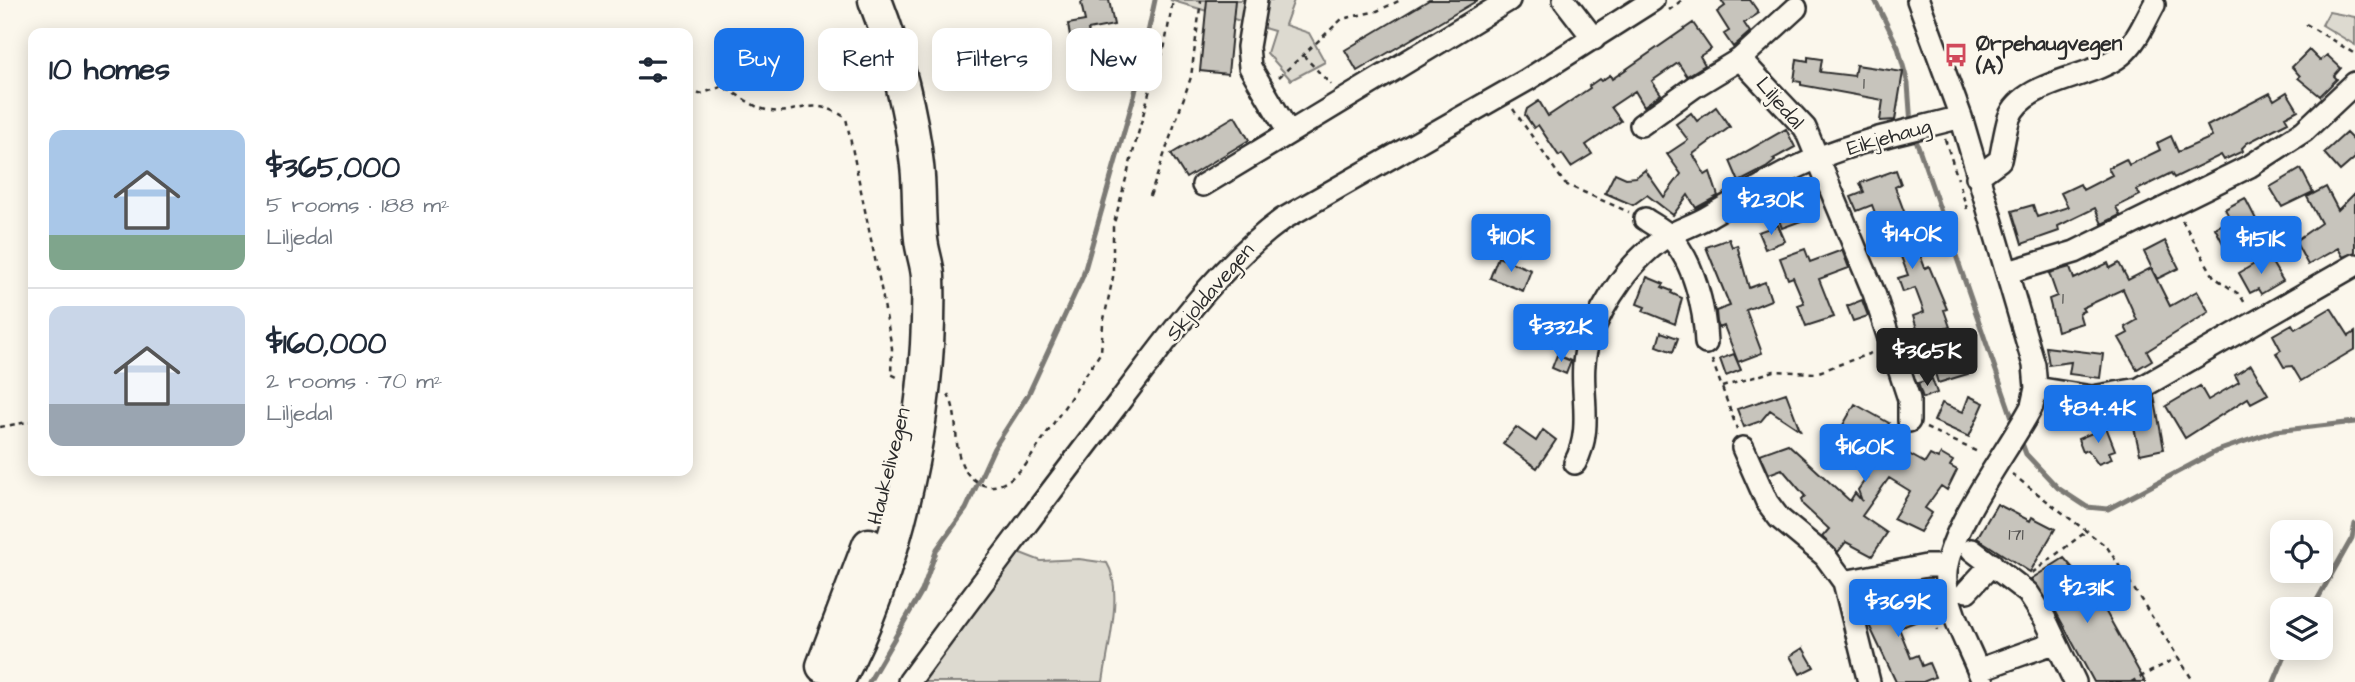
<!DOCTYPE html>
<meta charset="utf-8">
<style>
body{margin:0;font-family:"Architects Daughter",sans-serif;background:#f6f6f7;color:#1f2937;height:100vh;display:flex;flex-direction:column;font-size:26px;white-space:nowrap}
*{box-sizing:border-box;margin:0}
p{font-size:23px;color:#747a83}
.icon{flex:none;width:38px;height:38px;fill:none;stroke:currentColor;stroke-width:2;stroke-linecap:round;stroke-linejoin:round}
.map{position:relative;flex:1;overflow:hidden}
.panel{position:absolute;left:28px;top:28px;width:665px;height:448px;display:flex;flex-direction:column;background:#fff;border-radius:14px;box-shadow:0 4px 18px #0003}
.panel>*{flex:none}
.top-card{position:absolute;left:714px;top:28px;width:665px;height:63px;display:flex;gap:14px}
.controls{position:absolute;left:2270px;top:520px;display:grid;gap:14px}
.controls a{display:grid;place-items:center;width:63px;height:63px;border-radius:14px;background:#fff;box-shadow:0 4px 18px #0003;font-size:35px}
.price{position:absolute;translate:-50% -60px;padding:0 16px;border-radius:7px;background:#1a73e8;color:#fff;font-size:23px;line-height:46px;filter:drop-shadow(0 2px 4px #0008)}
.price::after{content:'';position:absolute;left:50%;top:42px;width:21px;height:16px;margin-left:-10px;background:inherit;clip-path:polygon(0 0,100% 0,50% 100%)}
.price.on{background:#222;color:#fff}
ul{padding:0;list-style:none}
li{display:flex;align-items:center;gap:21px;height:175px;padding:0 21px}
li+li{border-top:2px solid #e0e1e3}
li span{display:grid;place-items:center;flex:none;width:196px;height:140px;border-radius:14px;color:#555}
li>.icon{margin-inline-start:auto}
span .icon{width:84px;height:84px;fill:#fffc;stroke-width:1}
li b{font-size:30px}
h2{display:flex;justify-content:space-between;align-items:center;height:84px;padding:0 21px;font-size:30px}
.chip{padding:0 24px;border-radius:14px;background:#fff;box-shadow:0 4px 18px #0003;font-size:24px;line-height:63px}
.chip.on{background:#1a73e8;color:#fff}
.map>svg:first-child{display:block}
</style>
<div class="map">
<svg width="2355" height="682" viewBox="0 0 2355 682">
<rect width="100%" height="100%" fill="#fbf7ec"/>
<filter id="ink" filterUnits="userSpaceOnUse"><feTurbulence type="fractalNoise" baseFrequency=".0143" numOctaves="2"/><feDisplacementMap in="SourceGraphic" scale="14" xChannelSelector="R" yChannelSelector="G"/><feConvolveMatrix kernelMatrix="1 2 1 2 8 2 1 2 1" color-interpolation-filters="sRGB"/></filter>
<g filter="url(#ink)">
<path fill="#dddad0" stroke="#84827e" stroke-width="2" d="M 1170,0 L 1294,0 L 1285,25 L 1309,33 L 1325,62 L 1291,80 L 1267,53 L 1274,31 Z
M 2329,12 L 2355,17 L 2355,45 L 2322,25 Z
M 1010,549 L 1041,561 L 1079,559 L 1107,563 C 1124,590 1107,651 1103,682 L 914,682 Z"/>
<g fill="none" stroke-linecap="round" stroke-linejoin="round">
<path stroke="#7b7a75" stroke-width="5" d="M 1875,0 L 1898,47 L 1908,84 L 1911,125
M 1914,134 L 2015,426
M 2020,438 L 2026,454 L 2058,488 L 2087,507 L 2108,509 L 2217,451 L 2275,431 L 2355,422
M 2312,609 L 2352,538 L 2355,524
M 869,682 L 922,591 L 937,549 L 966,509 L 994,448 L 1028,395 L 1083,276 L 1135,93 L 1155,0
M 2274,682 L 2288,648"/>
</g>
<path fill="#c7c4bc" stroke="#2b2b2b" stroke-width="2" d="M 1084,0 L 1109,0 L 1114,25 L 1088,30 L 1090,38 L 1071,42 L 1068,24 L 1085,21 L 1081,3 Z
M 1207,0 L 1235,0 L 1228,74 L 1200,71 Z
M 1429,0 L 1478,0 L 1357,71 L 1345,50 Z
M 1721,0 L 1750,0 L 1759,13 L 1744,23 L 1750,32 L 1733,47 L 1724,34 L 1729,31 L 1717,12 L 1725,6 Z
M 1693,23 L 1711,49 L 1700,56 L 1705,65 L 1687,76 L 1678,63 L 1652,81 L 1661,94 L 1644,106 L 1635,91 L 1611,107 L 1621,121 L 1586,145 L 1592,154 L 1571,167 L 1562,154 L 1559,156 L 1538,125 L 1534,128 L 1525,115 L 1527,109 L 1539,101 L 1548,116 L 1590,88 L 1589,86 L 1599,79 L 1601,81 L 1610,75 L 1612,79 Z
M 2309,50 L 2320,61 L 2327,55 L 2341,68 L 2334,76 L 2337,79 L 2320,96 L 2298,78 L 2300,76 L 2292,67 Z
M 1808,57 L 1822,59 L 1820,72 L 1854,76 L 1856,65 L 1903,72 L 1895,120 L 1880,121 L 1883,100 L 1801,85 L 1801,82 L 1794,81 L 1797,59 L 1808,61 Z
M 2287,92 L 2298,110 L 2285,117 L 2288,122 L 2247,143 L 2242,148 L 2243,151 L 2224,160 L 2221,155 L 2174,178 L 2171,173 L 2137,190 L 2140,195 L 2116,207 L 2120,215 L 2102,224 L 2095,208 L 2058,226 L 2059,231 L 2022,244 L 2012,211 L 2033,205 L 2037,217 L 2068,207 L 2061,193 L 2080,184 L 2083,190 L 2112,175 L 2108,168 L 2126,159 L 2129,165 L 2160,150 L 2157,143 L 2171,136 L 2178,152 L 2212,137 L 2207,126 L 2270,93 L 2274,100 Z
M 1716,107 L 1730,127 L 1693,154 L 1705,175 L 1710,172 L 1718,196 L 1696,208 L 1688,195 L 1673,215 L 1647,195 L 1633,205 L 1605,193 L 1615,173 L 1626,178 L 1636,177 L 1645,170 L 1664,197 L 1681,174 L 1667,154 L 1688,140 L 1676,124 L 1691,113 L 1697,121 Z
M 1235,116 L 1249,140 L 1186,178 L 1171,154 Z
M 1786,129 L 1795,147 L 1773,159 L 1775,161 L 1766,168 L 1739,182 L 1730,161 Z
M 2346,133 L 2355,142 L 2355,158 L 2340,171 L 2324,153 Z
M 2301,169 L 2313,192 L 2282,207 L 2270,187 Z
M 1896,170 L 1901,184 L 1895,187 L 1925,268 L 1929,266 L 1947,309 L 1944,310 L 1950,327 L 1941,330 L 1951,363 L 1969,358 L 1974,372 L 1938,383 L 1924,336 L 1920,338 L 1913,316 L 1924,312 L 1915,288 L 1903,292 L 1898,278 L 1908,275 L 1895,241 L 1882,246 L 1876,231 L 1881,229 L 1872,205 L 1857,211 L 1851,197 L 1864,192 L 1860,183 Z
M 2326,187 L 2338,210 L 2355,193 L 2355,252 L 2343,257 L 2338,248 L 2308,265 L 2295,241 L 2321,223 L 2307,197 Z
M 1802,197 L 1812,217 L 1782,228 L 1774,207 Z
M 2245,198 L 2260,227 L 2225,247 L 2215,228 L 2231,220 L 2225,209 Z
M 1778,225 L 1785,241 L 1765,249 L 1758,232 Z
M 1729,239 L 1732,247 L 1737,245 L 1749,288 L 1765,282 L 1771,300 L 1746,310 L 1762,353 L 1738,362 L 1724,326 L 1719,328 L 1717,322 L 1716,311 L 1730,306 L 1706,247 Z
M 2165,241 L 2179,268 L 2157,279 L 2144,252 Z
M 1805,249 L 1810,262 L 1842,250 L 1849,268 L 1819,279 L 1834,317 L 1806,326 L 1798,305 L 1804,303 L 1793,277 L 1788,279 L 1780,258 Z
M 2268,256 L 2283,281 L 2261,294 L 2258,289 L 2250,293 L 2239,273 Z
M 1498,257 L 1531,270 L 1523,291 L 1490,278 Z
M 2108,263 L 2110,268 L 2119,263 L 2128,280 L 2151,268 L 2170,306 L 2197,291 L 2209,312 L 2147,351 L 2152,360 L 2137,369 L 2119,338 L 2128,333 L 2125,327 L 2137,320 L 2123,289 L 2082,308 L 2084,311 L 2079,313 L 2082,323 L 2057,331 L 2049,299 L 2057,296 L 2049,273 L 2070,267 L 2074,279 Z
M 1647,277 L 1664,284 L 1662,287 L 1672,291 L 1671,293 L 1682,298 L 1675,324 L 1643,311 L 1645,307 L 1637,304 Z
M 1862,300 L 1868,316 L 1853,321 L 1847,306 Z
M 2331,308 L 2349,336 L 2355,332 L 2355,349 L 2301,381 L 2292,366 L 2284,367 L 2276,353 L 2281,350 L 2273,335 L 2292,324 L 2295,329 Z
M 1661,332 L 1678,338 L 1673,352 L 1657,346 Z
M 2046,347 L 2103,354 L 2100,378 L 2069,374 L 2071,362 L 2049,365 Z
M 1734,354 L 1741,370 L 1726,376 L 1720,359 Z
M 1557,355 L 1571,361 L 1566,374 L 1552,368 Z
M 2251,365 L 2268,394 L 2251,403 L 2248,398 L 2185,438 L 2166,406 L 2200,386 L 2208,400 L 2239,382 L 2235,375 Z
M 1932,379 L 1937,393 L 1923,398 L 1918,383 Z
M 1786,393 L 1800,430 L 1770,410 L 1761,421 L 1744,427 L 1737,409 Z
M 1969,396 L 1984,403 L 1969,437 L 1934,421 L 1942,403 L 1963,412 Z
M 2154,396 L 2164,449 L 2140,454 L 2133,423 L 2148,420 L 2138,402 Z
M 1855,404 L 1889,423 L 1880,438 L 1925,463 L 1930,455 L 1938,459 L 1941,454 L 1953,461 L 1950,466 L 1957,470 L 1947,490 L 1941,486 L 1925,508 L 1932,513 L 1920,532 L 1893,519 L 1910,491 L 1889,478 L 1862,516 L 1887,533 L 1872,556 L 1846,542 L 1838,552 L 1822,537 L 1829,529 L 1803,505 L 1801,500 L 1805,496 L 1782,469 L 1769,474 L 1760,454 L 1788,444 L 1850,501 L 1855,493 L 1862,501 L 1858,490 L 1867,477 L 1850,465 L 1867,442 L 1843,425 Z
M 2077,408 L 2101,409 L 2105,423 L 2075,420 Z
M 1516,427 L 1536,441 L 1543,430 L 1556,440 L 1537,468 L 1503,444 Z
M 2106,427 L 2115,450 L 2109,452 L 2112,459 L 2098,464 L 2088,450 L 2083,452 L 2078,439 Z
M 1997,504 L 2030,521 L 2032,517 L 2055,529 L 2030,572 L 1977,538 Z
M 2064,558 L 2097,596 L 2145,682 L 2094,682 L 2056,612 L 2031,579 Z
M 1898,588 L 1907,610 L 1913,608 L 1918,621 L 1899,628 L 1911,658 L 1918,655 L 1922,666 L 1929,663 L 1935,677 L 1923,682 L 1896,682 L 1869,625 L 1883,619 L 1875,598 Z
M 1803,648 L 1814,667 L 1800,674 L 1790,656 Z"/>
<g fill="none" stroke-linecap="round" stroke-linejoin="round">
<g stroke="#2b2b2b" stroke-width="26">
<path id="minor" d="M 1256,0 L 1248,47 L 1250,67 L 1289,133
M 1564,0 L 1594,39
M 1918,0 L 1961,117 L 2034,365 L 2036,388 L 2032,406 C 2010,449 1941,537 1946,582 C 1950,616 1971,650 1983,682
M 1740,59 L 1796,8
M 1641,125 L 1694,87 L 1740,59 L 1805,128 L 1874,293 L 1909,399 L 1909,421
M 1977,177 L 2000,160 C 2003,147 2005,131 2009,118 C 2023,80 2092,79 2121,55 C 2137,42 2144,23 2154,5
M 1203,185 L 1509,0
M 1645,219 C 1652,224 1662,229 1668,235 C 1694,259 1705,310 1706,343
M 2008,272 L 2075,252 L 2250,166 L 2304,131 L 2355,83
M 2036,388 L 2092,397 L 2139,389 L 2355,265
M 1743,448 L 1767,502 L 1779,518 L 1825,556 L 1844,582 L 1869,682
M 1575,463 C 1597,423 1574,381 1589,340 C 1603,302 1633,256 1668,236 C 1682,228 1697,224 1711,215 C 1746,195 1781,173 1818,158 C 1864,139 1913,130 1961,117
M 1972,550 L 2028,593 L 2045,619 L 2075,682
M 1844,582 L 1926,566 L 1945,566
M 1967,591 L 1992,564
M 1978,670 L 2056,642
M 909,682 C 978,587 1049,494 1120,401 C 1170,336 1216,268 1283,219 L 1527,80 L 1653,0"/>
</g>
<g stroke="#2b2b2b" stroke-width="37">
<path id="highway" d="M 823,666 L 869,545
M 837,682 C 899,565 932,409 928,276 C 927,263 922,251 921,239 C 918,215 920,189 917,165 C 911,109 895,52 875,0"/>
</g>
<path stroke="#2b2b2b" stroke-width="2.5" stroke-dasharray="5 5" stroke-linecap="butt" d="M 1669,10 L 1682,0
M 2306,24 L 2355,54
M 1303,55 L 1331,85
M 1279,77 L 1342,19 L 1377,11 L 1401,0
M 688,92 L 700,94 L 721,87 C 737,92 750,106 766,110 C 796,118 810,93 846,118 L 881,288 L 892,348 L 891,374 L 899,378
M 1513,109 L 1565,184 L 1629,212
M 1945,139 L 1958,179
M 1960,186 L 1967,209
M 1150,196 L 1191,77 L 1201,0
M 2182,220 L 2214,277 L 2240,295 L 2246,305
M 1712,360 L 1737,429
M 1722,387 L 1774,371 L 1816,373 L 1874,352
M 948,394 C 964,423 945,466 981,484 C 999,492 1013,477 1025,466 L 1101,352 L 1103,324 L 1113,277 L 1113,227 L 1152,82 L 1164,50 L 1173,0
M 0,427 L 33,421
M 1926,428 L 1980,453
M 2012,474 L 2107,547 L 2194,682
M 2032,573 L 2088,530
M 1931,610 L 1938,630
M 2131,682 L 2176,658"/>
<use href="#minor" stroke="#fbf7ec" stroke-width="21"/>
<use href="#highway" stroke="#fbf7ec" stroke-width="32"/>
</g>
</g>
<defs>
<g id="bus-bare" transform="scale(1.89)"><path d="M-5-6H5V4H4V6H2V4H-2V6H-4V4H-5ZM-3.5-4V0h7V-4ZM-3.5 1.2v1.5H-2V1.2ZM2 1.2v1.5H3.5V1.2Z" fill="#d1495b" stroke="#fbf7ec" stroke-width="2.5" paint-order="stroke"/></g>
</defs>
<g fill-rule="evenodd">
<use href="#bus-bare" x="1956" y="55"/>
</g>
<g text-anchor="middle" dominant-baseline="central" stroke-width="5" stroke-linejoin="round" paint-order="stroke">
<g font-size="18" fill="#52514f">
<text x="1864" y="83">1</text>
<text x="2063" y="298">1</text>
<text x="2016" y="534">171</text>
</g>
<g font-size="21" font-weight="bold" fill="#2b2b2b" stroke="#fbf7ec" text-anchor="start">
<text x="1976" y="43">Ørpehaugvegen<tspan x="1976" dy="24">(A)</tspan></text>
</g>
<g font-size="21" fill="#2b2b2b" stroke="#fbf7ec">
<text transform="translate(1780 103) rotate(49)">Liljedal</text>
<text transform="translate(1889 137) rotate(-16)">Eikjehaug</text>
<text transform="translate(1210 292) rotate(-49)">Skjoldavegen</text>
<text transform="translate(889 466) rotate(-76)">Haukelivegen</text>
</g>
</g>
</svg>
<div class="controls">
<a><svg class="icon" aria-label="locate" viewBox="0 0 24 24"><circle cx="12" cy="12" r="6"/><path d="M12 2v4M12 18v4M2 12h4M18 12h4"/></svg></a>
<a><svg class="icon" aria-label="layers" viewBox="0 0 24 24"><path d="M12 4l9 5-9 5-9-5zM3 14l9 5 9-5"/></svg></a>
</div>
<b class="price" style="left:1771px;top:237px">$230K</b>
<b class="price" style="left:1912px;top:271px">$140K</b>
<b class="price" style="left:1511px;top:274px">$110K</b>
<b class="price" style="left:2261px;top:276px">$151K</b>
<b class="price" style="left:1561px;top:364px">$332K</b>
<b class="price on" style="left:1927px;top:388px">$365K</b>
<b class="price" style="left:2098px;top:445px">$84.4K</b>
<b class="price" style="left:1865px;top:484px">$160K</b>
<b class="price" style="left:2087px;top:625px">$231K</b>
<b class="price" style="left:1898px;top:639px">$369K</b>
<div class="top-card">
<a class="chip on">Buy</a>
<a class="chip">Rent</a>
<a class="chip">Filters</a>
<a class="chip">New</a>
</div>
<section class="panel">
<h2>10 homes<svg class="icon" aria-label="filters" viewBox="0 0 24 24"><path d="M4 7h16M4 17h16"/><circle cx="9" cy="7" r="2"/><circle cx="15" cy="17" r="2"/></svg></h2>
<ul>
<li><span style="background:linear-gradient(#a9c7e8 75%,#7fa58c 0)"><svg class="icon" aria-label="home" viewBox="0 0 24 24"><path d="M3 11l9-7 9 7M6 9v11h12V9"/></svg></span><div><b>$365,000</b><p>5 rooms · 188 m²</p><p>Liljedal</p></div></li>
<li><span style="background:linear-gradient(#c9d6e8 70%,#9aa5b1 0)"><svg class="icon" aria-label="home" viewBox="0 0 24 24"><path d="M3 11l9-7 9 7M6 9v11h12V9"/></svg></span><div><b>$160,000</b><p>2 rooms · 70 m²</p><p>Liljedal</p></div></li>
</ul>
</section>
</div>
